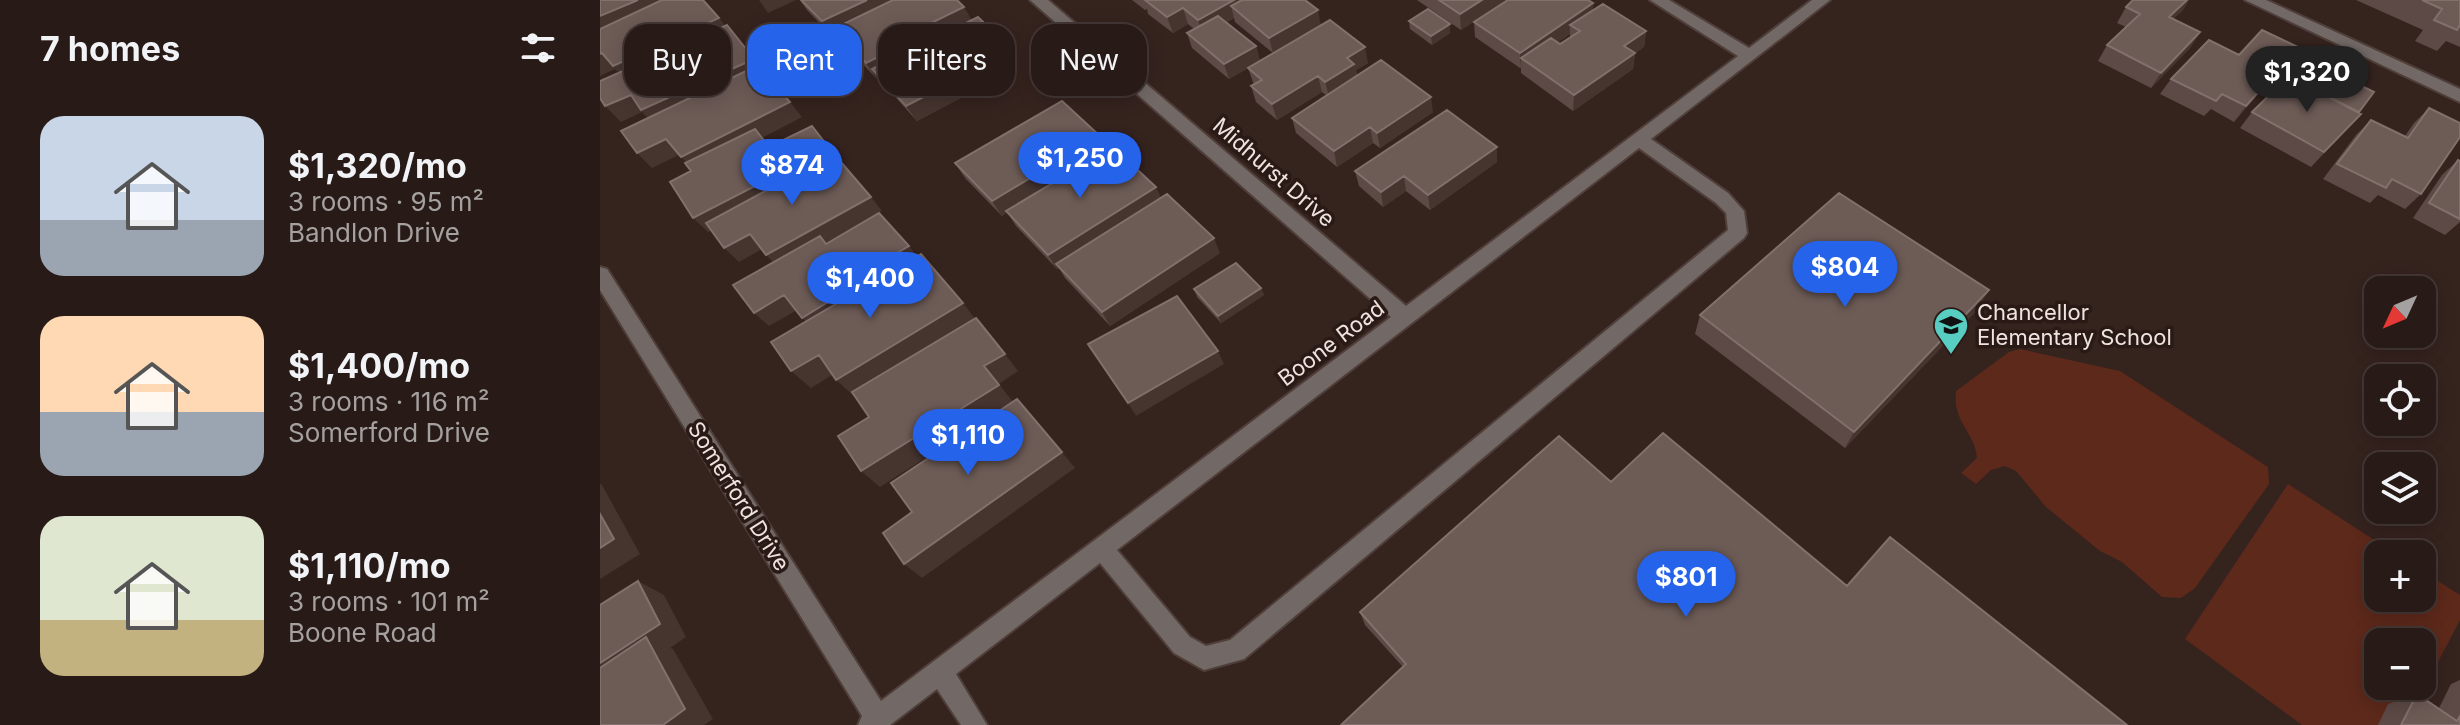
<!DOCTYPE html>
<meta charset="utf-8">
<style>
body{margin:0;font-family:Inter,sans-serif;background:#30231f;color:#f1f3f6;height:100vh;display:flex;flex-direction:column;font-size:30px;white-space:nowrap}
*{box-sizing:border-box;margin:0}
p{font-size:26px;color:#a5a1a1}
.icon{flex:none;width:44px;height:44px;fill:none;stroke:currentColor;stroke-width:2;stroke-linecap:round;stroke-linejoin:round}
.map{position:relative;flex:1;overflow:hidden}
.drawer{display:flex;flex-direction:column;background:#281a16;width:600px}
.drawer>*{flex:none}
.hud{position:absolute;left:24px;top:24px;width:760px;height:72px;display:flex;gap:16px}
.needle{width:52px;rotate:226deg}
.tools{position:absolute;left:1764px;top:276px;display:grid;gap:16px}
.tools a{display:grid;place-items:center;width:72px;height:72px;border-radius:16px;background:#281a16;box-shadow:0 4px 20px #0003,0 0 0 2px #443835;font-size:40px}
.price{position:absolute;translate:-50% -68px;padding:0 18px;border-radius:28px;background:#2563eb;color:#fff;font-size:26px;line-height:52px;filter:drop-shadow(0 2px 4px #0008)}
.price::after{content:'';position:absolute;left:50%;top:48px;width:24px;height:18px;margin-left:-12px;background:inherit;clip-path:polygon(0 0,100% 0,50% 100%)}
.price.current{background:#222;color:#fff}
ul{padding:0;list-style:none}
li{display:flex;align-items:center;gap:24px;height:200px;padding:0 40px}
li span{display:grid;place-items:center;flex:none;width:224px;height:160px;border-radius:24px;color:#555}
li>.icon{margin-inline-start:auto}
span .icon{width:96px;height:96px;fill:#fffc;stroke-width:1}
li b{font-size:34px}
h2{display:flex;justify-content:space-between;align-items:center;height:96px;padding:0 40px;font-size:34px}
.tag{padding:0 28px;border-radius:24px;background:#281a16;box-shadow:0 4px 20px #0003,0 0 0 2px #443835;font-size:28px;line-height:72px}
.tag.current{background:#2563eb;color:#fff}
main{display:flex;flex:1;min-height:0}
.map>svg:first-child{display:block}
</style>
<main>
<section class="drawer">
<h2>7 homes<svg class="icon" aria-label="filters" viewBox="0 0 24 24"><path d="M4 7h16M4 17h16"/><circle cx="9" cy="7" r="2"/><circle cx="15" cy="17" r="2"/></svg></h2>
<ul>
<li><span style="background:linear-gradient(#c9d6e8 65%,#9aa5b1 0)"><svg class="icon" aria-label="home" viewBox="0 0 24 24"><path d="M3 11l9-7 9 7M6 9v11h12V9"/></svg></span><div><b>$1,320/mo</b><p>3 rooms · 95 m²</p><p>Bandlon Drive</p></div></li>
<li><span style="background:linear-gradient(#ffd9b3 60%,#9aa5b1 0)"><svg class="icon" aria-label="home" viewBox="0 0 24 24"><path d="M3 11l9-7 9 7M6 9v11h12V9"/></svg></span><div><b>$1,400/mo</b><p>3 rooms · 116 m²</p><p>Somerford Drive</p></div></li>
<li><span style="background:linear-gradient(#dfe7d0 65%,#c2b280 0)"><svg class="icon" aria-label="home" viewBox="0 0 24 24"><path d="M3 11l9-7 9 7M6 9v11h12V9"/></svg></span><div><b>$1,110/mo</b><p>3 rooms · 101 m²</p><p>Boone Road</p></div></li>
</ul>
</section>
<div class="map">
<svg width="1860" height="725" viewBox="0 0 1860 725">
<rect width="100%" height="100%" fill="#35231e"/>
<path fill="#5d291b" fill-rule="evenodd" d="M 1420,349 L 1520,371 L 1668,467 L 1669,484 L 1595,588 L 1581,598 L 1562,597 L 1522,562 L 1500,551 L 1446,507 L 1416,471 L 1405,466 L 1391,470 L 1376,484 L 1361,473 L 1377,458 C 1375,432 1352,422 1356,391 L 1409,352 Z
M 1688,484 L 1796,554 L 1778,554 L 1778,598 L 1822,598 L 1822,571 L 1860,595 L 1860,620 L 1805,725 L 1702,725 L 1585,639 ZM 1778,642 L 1822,642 L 1822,686 L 1778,686 Z"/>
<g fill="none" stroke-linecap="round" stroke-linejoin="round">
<g stroke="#4f3e39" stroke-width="4">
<path id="minor" d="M 430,0 L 448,0 L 806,306 L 1138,56 L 1050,0 L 1069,0 L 1149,48 L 1212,0 L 1230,0 L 1051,139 L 1128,193 L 1144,211 L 1147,233 L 1144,238 L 644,659 L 604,670 L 574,653 L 500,563 L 356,674 L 387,725 L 361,725 L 337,689 L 290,725 L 258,725 L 262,716 L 0,290 L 0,267 L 7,269 L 281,701 L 791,317 ZM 1039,148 L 1116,203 L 1126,213 L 1128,230 L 630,640 L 606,646 L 590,637 L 517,550 Z
M 1645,0 L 1666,0 L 1860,89 L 1860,102 Z"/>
</g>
<use href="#minor" fill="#726966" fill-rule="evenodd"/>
</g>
<path fill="#5d4a46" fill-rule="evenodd" d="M 200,0 L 357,0 L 371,20 L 406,44 L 415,60 L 383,77 L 387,84 L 317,121 L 278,78 L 277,79 L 244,45 L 237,35 L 233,37 L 207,10 Z
M 532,0 L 705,0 L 721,25 L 768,63 L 756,70 L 757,76 L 833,112 L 780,148 L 773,143 L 737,167 L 696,133 L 692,118 L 726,95 L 722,92 L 677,120 L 656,102 L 651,86 L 654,85 L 648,68 L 629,79 L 592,48 L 587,33 L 594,29 L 588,24 L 573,33 L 548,14 L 547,9 L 545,10 ZM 634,18 L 635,22 L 673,53 L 660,61 L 656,46 L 627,22 Z
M 817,0 L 906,0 L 861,30 Z
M 1533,0 L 1589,0 L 1582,11 L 1573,19 L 1600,32 L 1590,48 L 1551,88 L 1498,61 L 1507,45 L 1526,27 L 1517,23 L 1526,7 Z
M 1756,0 L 1860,0 L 1860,47 L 1846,41 L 1837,51 L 1815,41 L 1823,30 Z
M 993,3 L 992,11 L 1046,31 L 1044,47 L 1035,53 L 1033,69 L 973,111 L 921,73 L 921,68 L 920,68 L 875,37 L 874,22 ZM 970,34 L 970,38 L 960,44 L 958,42 Z
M 809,21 L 850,33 L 832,45 L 810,29 Z
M 1698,47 L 1634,122 L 1611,109 L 1604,116 L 1560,94 L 1571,79 L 1639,55 Z
M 1829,108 L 1821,194 L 1805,209 L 1778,195 L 1770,203 L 1723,179 L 1756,135 L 1771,120 L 1805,136 L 1814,123 Z
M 1652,112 L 1759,112 L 1761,114 L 1711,167 L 1640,128 Z
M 897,147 L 897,162 L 830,210 L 806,191 L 783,207 L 759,186 L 755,171 Z
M 507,151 L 561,198 L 620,253 L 510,326 L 465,278 L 459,268 L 457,269 L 416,226 L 407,212 L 402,216 L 365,178 L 355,163 Z
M 1858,160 L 1860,161 L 1860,222 L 1845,235 L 1813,218 L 1842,175 Z
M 661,288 L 664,295 L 621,323 L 597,297 L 594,289 Z
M 1378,309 L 1245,448 L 1095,334 L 1100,315 Z
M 1011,482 L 1247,586 L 1527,725 L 803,667 L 765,625 L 760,612 Z
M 1860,680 L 1860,725 L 1778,725 L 1788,704 L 1817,694 L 1839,708 L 1851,684 Z"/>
<path fill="#46342f" d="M 38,0 L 88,0 L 0,38 L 0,16 Z
M 159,0 L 196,0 L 168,13 Z
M 267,0 L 309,0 L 233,29 L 237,35 L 233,37 L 222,21 Z
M 634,0 L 665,0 L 631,6 L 634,18 L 603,36 L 598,20 Z
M 882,0 L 906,0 L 861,30 L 860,14 Z
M 1587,0 L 1589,0 L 1582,11 L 1559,33 L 1569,17 Z
M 993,3 L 992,19 L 970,25 L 970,34 L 928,63 L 921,58 L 920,68 L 920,53 Z
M 364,7 L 373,22 L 272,69 L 278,78 L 277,79 L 266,63 L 325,26 Z
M 583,8 L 588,24 L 573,33 L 567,17 Z
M 718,10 L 721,26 L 673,53 L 669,38 Z
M 119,18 L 131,33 L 28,82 L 15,69 L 0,76 L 0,54 Z
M 850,24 L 850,33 L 832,45 L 831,36 Z
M 127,25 L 166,75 L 56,126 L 42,112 L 21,122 L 5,106 Z
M 1046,31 L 1044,47 L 1023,62 L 1024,46 Z
M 1600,32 L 1590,48 L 1551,88 L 1561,73 Z
M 406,44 L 415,60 L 383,77 L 387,84 L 317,121 L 306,106 L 372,62 Z
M 656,46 L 660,61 L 629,79 L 624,64 Z
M 765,47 L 768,63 L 756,70 L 757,80 L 729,97 L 725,82 L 747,58 Z
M 1698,47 L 1686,62 L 1634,122 L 1646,106 Z
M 1035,53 L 1033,69 L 973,111 L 974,95 Z
M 718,76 L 722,92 L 677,120 L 672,104 Z
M 831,97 L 833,112 L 780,148 L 777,133 Z
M 190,102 L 202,117 L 162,138 L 182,162 L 96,172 L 81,157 Z
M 212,126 L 241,163 L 108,232 L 93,218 Z
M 770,127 L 773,143 L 737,167 L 734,151 Z
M 500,136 L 508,151 L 402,216 L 392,201 Z
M 66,139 L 81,154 L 52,168 L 37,153 Z
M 897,147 L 897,162 L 830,210 L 828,195 Z
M 804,176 L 806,191 L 783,207 L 781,192 Z
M 556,187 L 563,202 L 456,264 L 459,268 L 457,269 L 448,255 Z
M 271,197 L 282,211 L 226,243 L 233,250 L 180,269 L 166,255 Z
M 150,234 L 164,248 L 139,262 L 124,248 Z
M 614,238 L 620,253 L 510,326 L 502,312 Z
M 309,246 L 320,260 L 216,331 L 202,318 L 257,276 Z
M 661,288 L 664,295 L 621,323 L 618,316 Z
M 1389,290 L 1378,309 L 1245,448 L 1254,432 Z
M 184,295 L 199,309 L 169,326 L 154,313 Z
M 363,303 L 377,321 L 255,397 L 236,380 Z
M 618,351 L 624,364 L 536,416 L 528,403 Z
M 405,354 L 418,371 L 399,384 L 413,402 L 280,487 L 261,471 L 384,366 Z
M 219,355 L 237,372 L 211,388 L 191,371 Z
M 462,452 L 475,468 L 322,578 L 304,564 Z
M 0,484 L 2,485 L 40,554 L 0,579 Z
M 38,581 L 64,595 L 86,637 L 70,648 L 73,649 L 113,719 L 104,725 L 63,725 L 0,694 L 0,663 Z"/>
<path fill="#6d5b56" stroke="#81706c" stroke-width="2" d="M 0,0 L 38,0 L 0,16 Z
M 62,0 L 103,0 L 119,18 L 13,66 L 2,53 L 0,54 L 0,29 Z
M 201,0 L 267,0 L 222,21 Z
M 293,0 L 357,0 L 364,7 L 325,26 L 330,31 L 266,63 L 233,29 Z
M 545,0 L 634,0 L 598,20 L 583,8 L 567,17 Z
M 642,0 L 705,0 L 718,10 L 669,38 L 631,6 Z
M 839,0 L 882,0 L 860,14 Z
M 908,0 L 988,0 L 993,3 L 920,53 L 874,22 Z
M 1533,0 L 1587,0 L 1569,17 L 1600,32 L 1561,73 L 1507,45 L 1540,14 L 1526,7 Z
M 1822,0 L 1860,0 L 1860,25 L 1857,30 L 1834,20 L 1842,9 Z
M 1003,4 L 1046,31 L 1024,46 L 1035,53 L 974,95 L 921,58 L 951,38 L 960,44 L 980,31 L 970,25 Z
M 828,9 L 850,24 L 831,36 L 809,21 Z
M 618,16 L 656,46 L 624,64 L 587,33 Z
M 378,17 L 406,44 L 372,62 L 378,69 L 306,106 L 272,69 Z
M 730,20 L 765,47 L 747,58 L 754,64 L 725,82 L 718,76 L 672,104 L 651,86 L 662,80 L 648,68 Z
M 127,25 L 154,59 L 41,110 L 31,95 L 5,106 L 0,98 L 0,81 Z
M 1662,30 L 1698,47 L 1646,106 L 1622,94 L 1616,101 L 1571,79 L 1609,40 L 1639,55 Z
M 781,60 L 831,97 L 777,133 L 770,127 L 734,151 L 692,118 Z
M 146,71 L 161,88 L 172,82 L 190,102 L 81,157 L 66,139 L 37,153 L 21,131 Z
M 1736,74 L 1774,92 L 1759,112 L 1721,93 Z
M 1689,76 L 1761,114 L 1724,152 L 1652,112 Z
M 462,101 L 500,136 L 392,201 L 355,163 Z
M 1829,108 L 1860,123 L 1860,137 L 1821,194 L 1792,179 L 1786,188 L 1737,164 L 1771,120 L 1808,138 Z
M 847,110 L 897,147 L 828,195 L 804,176 L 781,192 L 755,171 Z
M 212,126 L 229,148 L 93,218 L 70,182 L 91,171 L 85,163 L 155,129 L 169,147 Z
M 513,147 L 556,187 L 448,255 L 406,211 Z
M 234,154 L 271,197 L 166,255 L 150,234 L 124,248 L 106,223 Z
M 1858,160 L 1860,161 L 1860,219 L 1829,203 Z
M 1239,193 L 1389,290 L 1254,432 L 1100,315 Z
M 567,194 L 614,238 L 502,312 L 456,264 Z
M 279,213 L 309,246 L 257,276 L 262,281 L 202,318 L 184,295 L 154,313 L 133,285 L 220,236 L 226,244 Z
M 321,254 L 363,303 L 236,380 L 219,355 L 191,371 L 171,342 Z
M 636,263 L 661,288 L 618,316 L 594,289 Z
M 577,296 L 618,351 L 528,403 L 488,344 Z
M 376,318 L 405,354 L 384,366 L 399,385 L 261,471 L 238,436 L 269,417 L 252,392 Z
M 417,399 L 462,452 L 304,564 L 283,533 L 312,512 L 291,483 Z
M 1063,433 L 1247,586 L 1290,537 L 1527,725 L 741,725 L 806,664 L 760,612 L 959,436 L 1011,482 Z
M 0,514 L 14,539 L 0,548 Z
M 38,581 L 60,624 L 0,663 L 0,605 Z
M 46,637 L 85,709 L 63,725 L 0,725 L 0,668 Z
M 1817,694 L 1857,721 L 1860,716 L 1860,725 L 1801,725 Z"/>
<defs>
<g id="school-pin" transform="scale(1.8)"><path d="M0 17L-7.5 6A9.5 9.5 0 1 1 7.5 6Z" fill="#57cec1" stroke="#2a1a15"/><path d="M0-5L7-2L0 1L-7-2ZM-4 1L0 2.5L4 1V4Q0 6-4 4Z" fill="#111"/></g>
</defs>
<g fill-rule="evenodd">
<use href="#school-pin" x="1351" y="325"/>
</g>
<g text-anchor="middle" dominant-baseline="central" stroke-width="7" stroke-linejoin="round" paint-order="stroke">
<g font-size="22" fill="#efe3df" stroke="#2a1a15">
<text transform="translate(674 172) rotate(41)">Midhurst Drive</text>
<text transform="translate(731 343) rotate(-37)">Boone Road</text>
<text transform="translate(139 496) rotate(58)">Somerford Drive</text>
</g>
<g font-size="22" fill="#efe3df" stroke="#2a1a15" text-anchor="start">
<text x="1377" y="312">Chancellor<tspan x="1377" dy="25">Elementary School</tspan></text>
</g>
</g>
</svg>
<div class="tools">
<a><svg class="needle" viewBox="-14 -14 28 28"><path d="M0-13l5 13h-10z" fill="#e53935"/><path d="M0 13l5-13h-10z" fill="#a5a1a1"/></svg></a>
<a><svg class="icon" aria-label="locate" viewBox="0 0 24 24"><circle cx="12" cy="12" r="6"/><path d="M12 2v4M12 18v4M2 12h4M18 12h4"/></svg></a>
<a><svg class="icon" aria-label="layers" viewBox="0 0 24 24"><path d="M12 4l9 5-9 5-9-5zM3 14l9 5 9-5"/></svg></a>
<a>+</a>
<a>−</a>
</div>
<b class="price current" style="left:1707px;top:114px">$1,320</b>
<b class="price" style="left:480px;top:200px">$1,250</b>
<b class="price" style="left:192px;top:207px">$874</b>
<b class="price" style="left:1245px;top:309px">$804</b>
<b class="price" style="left:270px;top:320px">$1,400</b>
<b class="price" style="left:368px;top:477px">$1,110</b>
<b class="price" style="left:1086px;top:619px">$801</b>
<div class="hud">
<a class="tag">Buy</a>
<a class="tag current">Rent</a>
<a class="tag">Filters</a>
<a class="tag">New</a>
</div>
</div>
</main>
